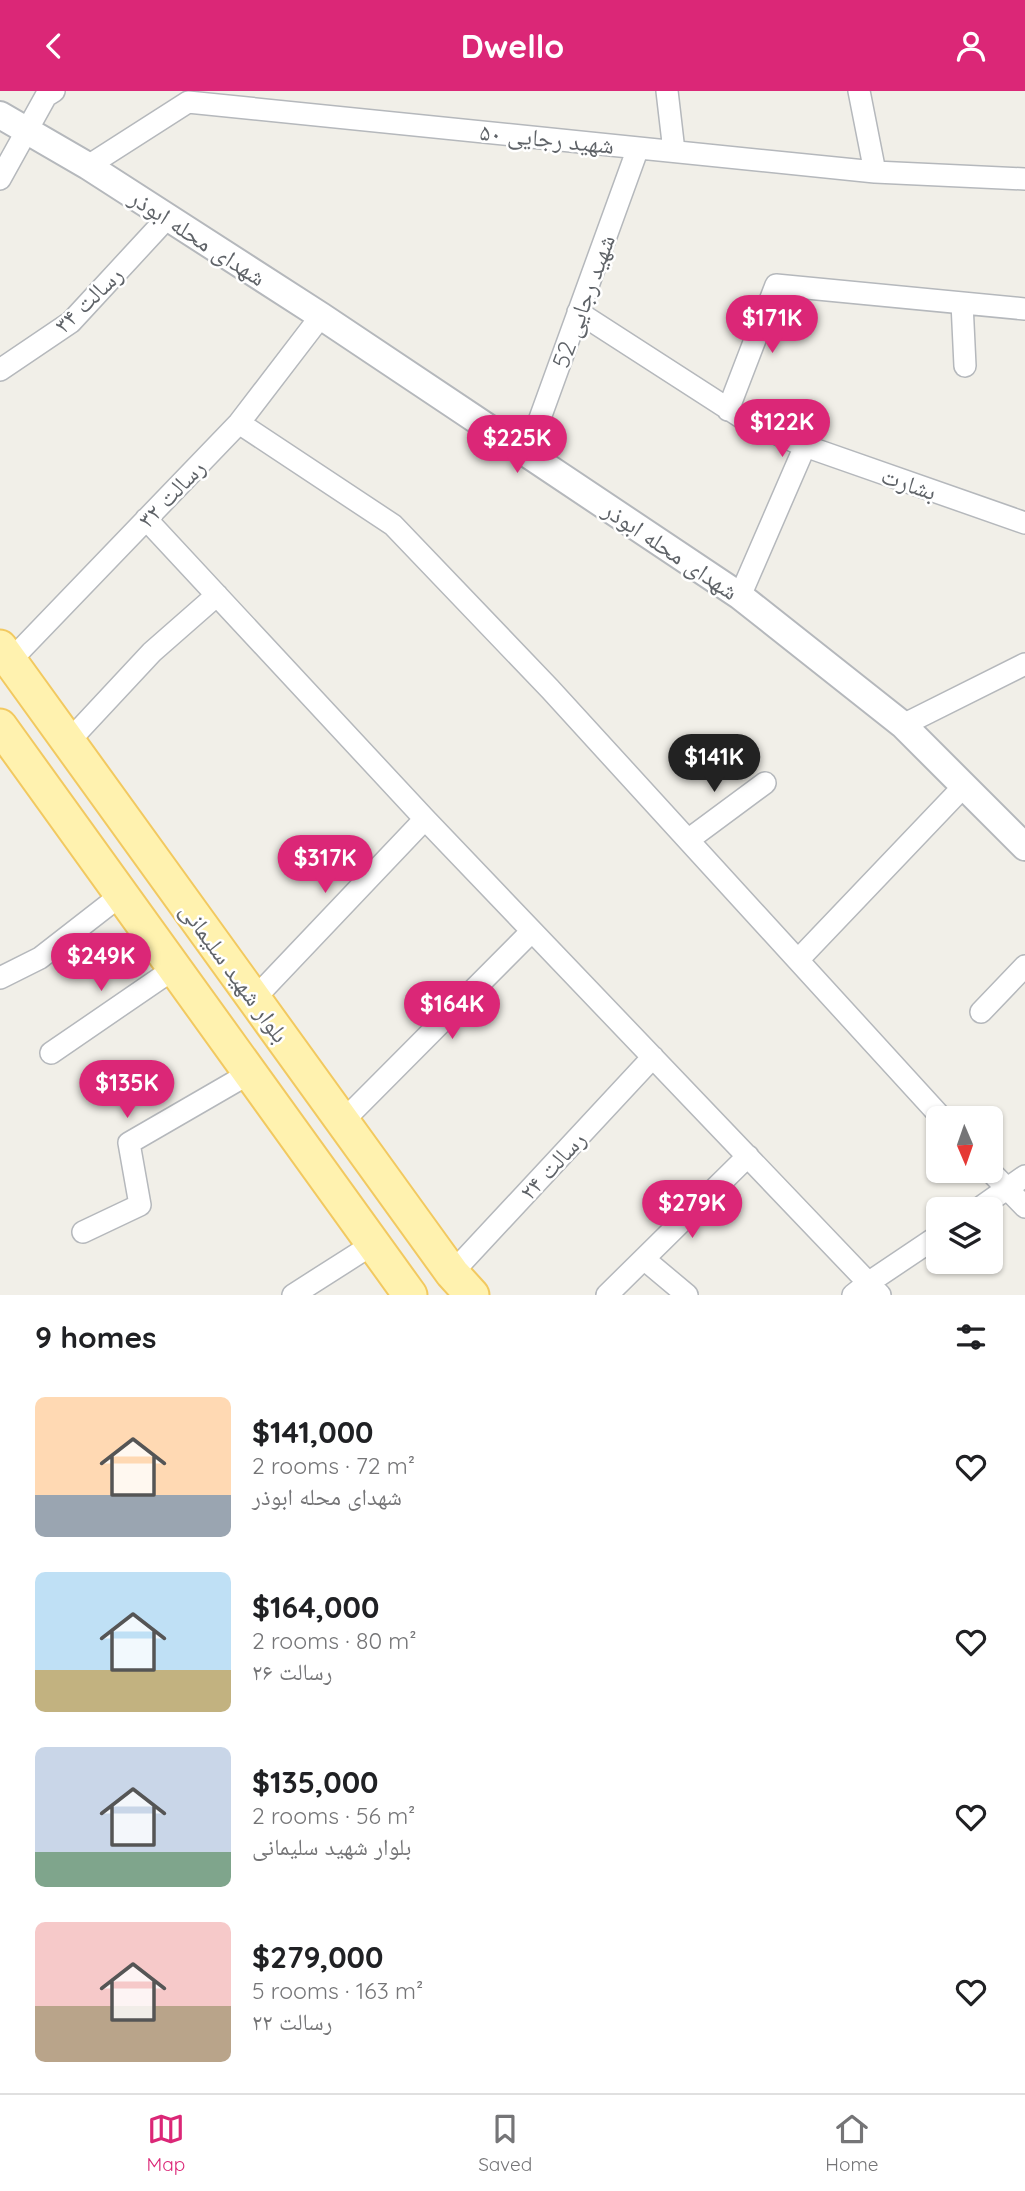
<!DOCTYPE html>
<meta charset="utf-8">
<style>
body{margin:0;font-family:Quicksand,"Noto Naskh Arabic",sans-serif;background:#f6f6f6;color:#202124;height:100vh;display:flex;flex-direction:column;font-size:26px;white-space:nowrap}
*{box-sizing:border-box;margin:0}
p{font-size:23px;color:#757577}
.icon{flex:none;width:38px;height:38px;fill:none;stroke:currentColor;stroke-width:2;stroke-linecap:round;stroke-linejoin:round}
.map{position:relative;height:1204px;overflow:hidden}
.drawer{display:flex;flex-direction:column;background:#fff;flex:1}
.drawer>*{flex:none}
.needle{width:46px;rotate:178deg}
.controls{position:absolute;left:926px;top:1015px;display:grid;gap:14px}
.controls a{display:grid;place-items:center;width:77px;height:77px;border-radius:10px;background:#fff;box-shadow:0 2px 5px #0004;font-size:35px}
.price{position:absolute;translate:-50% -60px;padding:0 16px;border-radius:24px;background:#db2777;color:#fff;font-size:23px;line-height:46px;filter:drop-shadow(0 2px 4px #0008)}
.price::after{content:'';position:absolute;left:50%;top:42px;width:21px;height:16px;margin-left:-10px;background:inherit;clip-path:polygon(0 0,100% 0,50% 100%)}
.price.selected{background:#222;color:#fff}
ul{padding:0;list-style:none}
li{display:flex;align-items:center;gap:21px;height:175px;padding:0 35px}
li span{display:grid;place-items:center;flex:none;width:196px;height:140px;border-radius:10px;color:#555}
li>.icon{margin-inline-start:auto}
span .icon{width:84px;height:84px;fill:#fffc;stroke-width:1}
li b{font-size:30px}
h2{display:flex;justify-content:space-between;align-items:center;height:84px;padding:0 35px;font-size:30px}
header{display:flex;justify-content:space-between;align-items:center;height:91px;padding:0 35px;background:#db2777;color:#fff;font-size:32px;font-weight:700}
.dock{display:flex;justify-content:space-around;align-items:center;height:98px;border-top:2px solid #e0e0e0;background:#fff;font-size:19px;color:#757577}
.dock a{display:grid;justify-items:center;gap:4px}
.dock .selected{color:#db2777}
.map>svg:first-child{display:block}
</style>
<header><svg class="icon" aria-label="back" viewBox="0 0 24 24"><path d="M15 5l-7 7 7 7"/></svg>Dwello<svg class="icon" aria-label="person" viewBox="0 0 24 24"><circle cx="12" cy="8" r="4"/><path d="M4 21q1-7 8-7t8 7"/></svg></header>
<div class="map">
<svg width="1025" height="1204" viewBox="0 0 1025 1204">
<rect width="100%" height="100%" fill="#f1efe8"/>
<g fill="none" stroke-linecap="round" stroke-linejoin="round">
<g stroke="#b5b8bc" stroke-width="24">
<path id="minor" d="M 667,0 L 674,60
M 859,0 L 875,81
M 88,75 L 188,11 L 875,81 L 1025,88
M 0,88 L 46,5 L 54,0
M 962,212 L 965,275
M 578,221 L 747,330 L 805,355 L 1025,432
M 0,279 L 71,231 L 168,126
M 728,319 L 776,194 L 1025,218
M 239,332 L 393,434 L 550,598 L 942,1027
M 527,363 L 638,57
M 146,428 L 425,728 L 880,1204
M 740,505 L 805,355
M 10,570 L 239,332 L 321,225
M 903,634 L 1025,573
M 69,650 L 152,561 L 217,504
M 688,749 L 765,692
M 798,869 L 964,695
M 0,887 L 40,867 L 121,804
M 254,908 L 425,728
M 981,921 L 1025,875
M 51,962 L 175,877
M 343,1030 L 532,840
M 990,1080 L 1025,1116
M 978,1118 L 1025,1085
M 83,1141 L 140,1114 L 129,1052 L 250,982
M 644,1168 L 687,1204
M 452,1182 L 653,966
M 293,1204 L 373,1153
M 607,1204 L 748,1065
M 853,1204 L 868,1192 L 938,1145"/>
</g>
<g stroke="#b5b8bc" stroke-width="30">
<path id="tertiary" d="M 0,24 L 88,75 L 321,225 L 740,505 L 903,634 L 1025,756"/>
</g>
<g stroke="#f2c960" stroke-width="37">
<path id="primary" d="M 0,556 L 452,1182 L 472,1204
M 0,635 L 410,1204"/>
</g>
<use href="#minor" stroke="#fff" stroke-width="21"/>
<use href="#tertiary" stroke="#fff" stroke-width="26"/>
<use href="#primary" stroke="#fff2af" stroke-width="33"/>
</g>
<g text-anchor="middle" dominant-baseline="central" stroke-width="5" stroke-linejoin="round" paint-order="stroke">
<g font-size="24" fill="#5f6368" stroke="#fff">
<text transform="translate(547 47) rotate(6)">شهید رجایی ۵۰</text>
<text transform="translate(198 146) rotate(33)">شهدای محله ابوذر</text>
<text transform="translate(88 208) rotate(-44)">رسالت ۳۴</text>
<text transform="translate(583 210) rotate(-70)">شهید رجایی 52</text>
<text transform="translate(909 392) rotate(19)">بشارت</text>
<text transform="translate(171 402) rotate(-46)">رسالت ۳۲</text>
<text transform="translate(671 459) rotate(34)">شهدای محله ابوذر</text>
<text transform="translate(235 881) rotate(54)">بلوار شهید سلیمانی</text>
<text transform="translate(552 1074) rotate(-47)">رسالت ۲۴</text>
</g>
</g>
</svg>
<div class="controls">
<a><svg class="needle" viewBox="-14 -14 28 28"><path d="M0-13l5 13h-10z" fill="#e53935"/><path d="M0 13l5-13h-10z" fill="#757577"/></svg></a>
<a><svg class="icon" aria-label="layers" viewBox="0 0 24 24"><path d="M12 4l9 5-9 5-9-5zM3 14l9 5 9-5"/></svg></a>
</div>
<b class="price" style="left:772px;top:264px">$171K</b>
<b class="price" style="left:782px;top:368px">$122K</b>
<b class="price" style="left:517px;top:384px">$225K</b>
<b class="price selected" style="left:714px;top:703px">$141K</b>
<b class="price" style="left:325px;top:804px">$317K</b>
<b class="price" style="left:101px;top:902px">$249K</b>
<b class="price" style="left:452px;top:950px">$164K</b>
<b class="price" style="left:127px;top:1029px">$135K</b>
<b class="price" style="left:692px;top:1149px">$279K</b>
</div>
<section class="drawer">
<h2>9 homes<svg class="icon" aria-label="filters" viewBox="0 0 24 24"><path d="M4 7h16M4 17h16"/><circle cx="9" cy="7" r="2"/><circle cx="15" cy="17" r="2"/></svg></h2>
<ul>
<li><span style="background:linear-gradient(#ffd9b3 70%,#9aa5b1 0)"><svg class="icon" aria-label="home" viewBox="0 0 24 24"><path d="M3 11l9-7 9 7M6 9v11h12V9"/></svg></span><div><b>$141,000</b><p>2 rooms · 72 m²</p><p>شهدای محله ابوذر</p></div><svg class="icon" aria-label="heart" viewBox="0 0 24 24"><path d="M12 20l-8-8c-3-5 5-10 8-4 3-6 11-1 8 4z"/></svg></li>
<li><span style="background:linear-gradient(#bfe0f5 70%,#c2b280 0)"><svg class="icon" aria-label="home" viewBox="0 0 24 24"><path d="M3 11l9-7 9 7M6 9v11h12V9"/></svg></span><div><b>$164,000</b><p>2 rooms · 80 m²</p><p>رسالت ۲۶</p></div><svg class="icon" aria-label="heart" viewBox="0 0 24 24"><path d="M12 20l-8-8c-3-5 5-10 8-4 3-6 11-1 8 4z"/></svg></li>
<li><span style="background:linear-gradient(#c9d6e8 75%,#7fa58c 0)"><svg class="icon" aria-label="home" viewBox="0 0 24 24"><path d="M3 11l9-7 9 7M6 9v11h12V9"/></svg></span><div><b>$135,000</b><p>2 rooms · 56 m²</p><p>بلوار شهید سلیمانی</p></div><svg class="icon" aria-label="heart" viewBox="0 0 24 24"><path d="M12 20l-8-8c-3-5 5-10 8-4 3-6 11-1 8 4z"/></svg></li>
<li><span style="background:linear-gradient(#f6c9c9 60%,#b9a48a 0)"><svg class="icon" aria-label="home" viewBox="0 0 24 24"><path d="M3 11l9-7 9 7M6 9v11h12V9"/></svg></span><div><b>$279,000</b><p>5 rooms · 163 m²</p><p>رسالت ۲۲</p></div><svg class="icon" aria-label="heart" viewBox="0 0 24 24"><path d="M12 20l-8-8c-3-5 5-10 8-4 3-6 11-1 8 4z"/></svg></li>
</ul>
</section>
<nav class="dock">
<a class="selected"><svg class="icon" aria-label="map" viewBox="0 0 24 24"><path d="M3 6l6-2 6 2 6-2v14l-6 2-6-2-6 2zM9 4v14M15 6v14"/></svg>Map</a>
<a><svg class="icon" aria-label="saved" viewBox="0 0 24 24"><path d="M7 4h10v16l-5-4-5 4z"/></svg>Saved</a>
<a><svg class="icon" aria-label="home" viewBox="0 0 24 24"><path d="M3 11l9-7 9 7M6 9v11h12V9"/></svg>Home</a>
</nav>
